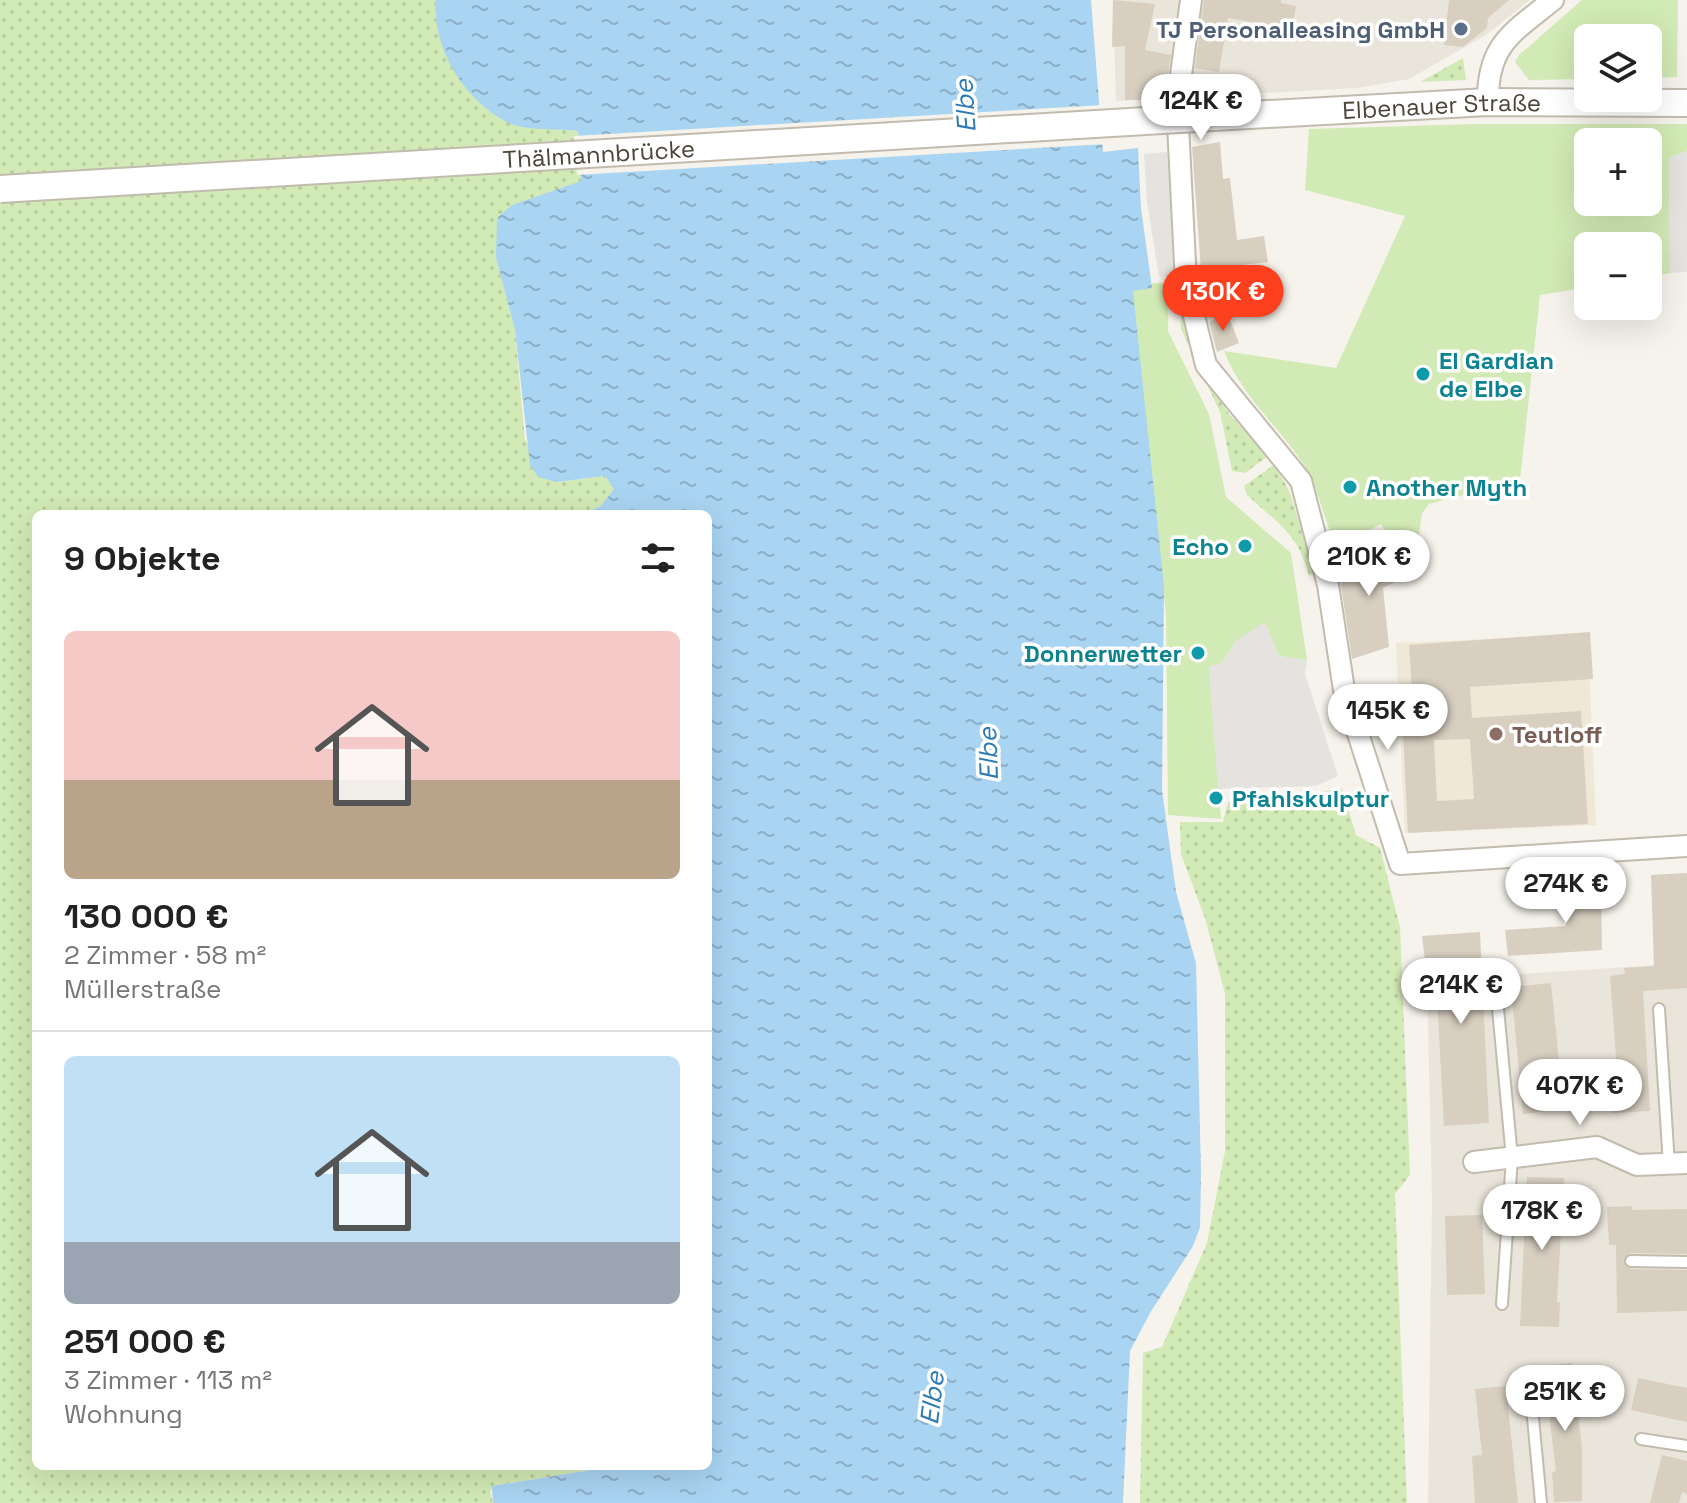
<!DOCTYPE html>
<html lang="de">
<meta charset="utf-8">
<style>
body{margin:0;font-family:"Space Grotesk",sans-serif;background:#f6f6f6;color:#222;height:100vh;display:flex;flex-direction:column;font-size:30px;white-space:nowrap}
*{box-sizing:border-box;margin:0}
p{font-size:26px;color:#767676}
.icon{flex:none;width:44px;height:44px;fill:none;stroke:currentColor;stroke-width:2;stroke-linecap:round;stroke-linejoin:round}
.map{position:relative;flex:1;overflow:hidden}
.sheet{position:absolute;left:32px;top:510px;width:680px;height:960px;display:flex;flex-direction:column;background:#fff;border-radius:12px;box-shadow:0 8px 32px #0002}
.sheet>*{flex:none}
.fabs{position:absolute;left:1574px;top:24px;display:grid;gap:16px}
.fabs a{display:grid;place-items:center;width:88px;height:88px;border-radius:12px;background:#fff;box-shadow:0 8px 32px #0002;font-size:40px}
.price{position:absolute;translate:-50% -68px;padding:0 18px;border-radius:28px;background:#fff;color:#222;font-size:26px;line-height:52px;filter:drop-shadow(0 2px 4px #0008)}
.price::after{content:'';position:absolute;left:50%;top:48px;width:24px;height:18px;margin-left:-12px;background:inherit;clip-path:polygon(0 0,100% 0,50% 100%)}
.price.selected{background:#fc3f1d;color:#fff}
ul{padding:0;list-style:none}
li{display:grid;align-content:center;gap:16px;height:424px;padding:0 32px}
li+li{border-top:2px solid #e0e0e0}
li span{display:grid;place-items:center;height:248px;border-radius:12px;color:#555}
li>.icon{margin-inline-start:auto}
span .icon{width:144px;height:144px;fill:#fffc;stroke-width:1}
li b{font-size:34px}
h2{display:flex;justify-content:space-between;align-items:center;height:96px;padding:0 32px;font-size:34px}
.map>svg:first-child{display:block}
</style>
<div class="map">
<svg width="1687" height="1503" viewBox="0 0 1687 1503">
<defs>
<pattern id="grass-dots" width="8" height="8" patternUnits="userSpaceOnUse" patternTransform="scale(2)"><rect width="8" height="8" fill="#d2eab5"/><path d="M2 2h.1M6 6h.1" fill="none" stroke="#b6ca9c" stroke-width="1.8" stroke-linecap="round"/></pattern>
<pattern id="water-ripples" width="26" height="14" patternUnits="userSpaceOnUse" patternTransform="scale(2)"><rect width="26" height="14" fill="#a9d4f2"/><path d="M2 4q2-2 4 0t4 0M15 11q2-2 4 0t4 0" fill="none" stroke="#8caec5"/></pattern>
</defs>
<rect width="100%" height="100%" fill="#f6f3ec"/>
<path fill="#eae5da" d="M 1113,0 L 1530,0 L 1486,35 L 1409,79 L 1357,88 L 1116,101 Z
M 1687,963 L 1687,1503 L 1428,1503 L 1432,1199 L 1427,980 Z"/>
<path fill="#efe8d6" d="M 1588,635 L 1596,825 L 1405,833 L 1396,643 Z"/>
<path fill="url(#grass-dots)" d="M 0,0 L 436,0 C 437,17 452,36 459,51 C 497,125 494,125 578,131 L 581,181 L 496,258 L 515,330 L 525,440 L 556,482 L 605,476 L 615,489 L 601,506 L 583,514 L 36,514 L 36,1466 L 615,1466 L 493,1486 L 490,1492 L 493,1503 L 0,1503 Z
M 1463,58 L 1466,80 L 1420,82 Z
M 1181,290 L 1214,391 L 1229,414 L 1268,456 L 1245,473 L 1232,471 L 1220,412 L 1181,329 Z
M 1275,464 L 1290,493 L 1315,573 L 1309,576 C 1299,534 1277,523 1247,495 L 1244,486 Z
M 1342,788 L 1356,835 L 1380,848 L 1400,927 L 1410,1175 L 1395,1194 L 1407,1503 L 1140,1503 L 1143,1353 L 1162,1347 L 1207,1243 L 1225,1151 L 1225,993 L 1205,918 L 1181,854 L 1180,822 L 1223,822 L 1228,802 L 1267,802 Z"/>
<path fill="#d2eab5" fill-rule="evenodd" d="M 1582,0 L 1678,0 L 1677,77 L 1648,78 L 1648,38 L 1588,38 L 1588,79 L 1529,80 L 1515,62 L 1519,55 Z
M 1475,124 L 1687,124 L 1687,151 L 1669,158 L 1670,273 L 1648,277 L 1648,246 L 1588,246 L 1588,287 L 1540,295 L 1520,480 L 1429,504 L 1422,513 L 1414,569 L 1398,534 L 1389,537 L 1381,524 L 1356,537 L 1350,530 L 1332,537 C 1323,513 1316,483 1302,462 C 1276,424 1241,395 1224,351 L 1336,368 L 1405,216 L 1305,190 L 1309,129 ZM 1588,142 L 1648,142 L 1648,202 L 1588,202 Z
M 1169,283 L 1168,331 L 1209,414 L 1226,497 L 1291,553 L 1307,660 L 1291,660 L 1238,639 L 1221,664 L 1209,667 L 1221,819 L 1168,815 L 1166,614 L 1127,284 Z"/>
<path fill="#e5e3e0" d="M 1687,151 L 1687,272 L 1670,273 L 1669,158 Z
M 1167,152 L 1177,276 L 1159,277 L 1147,202 L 1144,154 Z
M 1265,622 L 1279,656 L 1307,660 L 1305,674 L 1338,776 L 1316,786 L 1218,789 L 1209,667 L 1221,663 L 1238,639 Z"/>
<path fill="url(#water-ripples)" d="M 436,0 L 1091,0 L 1103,152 L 1138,148 L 1141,208 L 1152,288 L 1133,291 L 1164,586 L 1162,790 L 1176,892 L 1196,963 L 1201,1173 L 1200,1227 L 1193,1246 L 1150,1313 L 1130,1351 L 1123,1503 L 493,1503 L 492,1486 L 615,1466 L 708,1466 L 708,514 L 583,514 L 601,506 L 614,489 L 605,476 L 556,482 L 538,477 L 530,465 L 515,330 L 496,258 L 497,218 L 512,205 L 581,181 L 578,131 C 555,128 526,132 505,121 C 463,98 432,48 436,0 Z"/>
<path fill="#f6f3ec" d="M 1103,105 L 1107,144 L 577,175 L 574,136 Z"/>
<path fill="#d8cfc1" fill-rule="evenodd" d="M 1113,0 L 1155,4 L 1145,50 L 1171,55 L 1164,100 L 1125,100 L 1125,46 L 1112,47 Z
M 1204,0 L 1281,0 L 1281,3 L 1296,6 L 1292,29 L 1228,18 L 1219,72 L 1195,68 Z
M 1449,0 L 1509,0 L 1488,18 L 1487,28 L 1463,47 L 1444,45 Z
M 1220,142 L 1223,179 L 1230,178 L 1237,240 L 1264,236 L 1268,262 L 1201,270 L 1192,147 Z
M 1228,315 L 1239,343 L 1217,352 L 1209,322 Z
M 1390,540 L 1408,575 L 1383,588 L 1389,647 L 1352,659 L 1341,586 L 1344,565 Z
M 1590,632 L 1593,679 L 1470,687 L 1472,718 L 1581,711 L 1588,824 L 1408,833 L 1401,693 L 1412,691 L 1409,645 ZM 1470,739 L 1474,799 L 1437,801 L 1434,740 Z
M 1687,873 L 1687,988 L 1643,991 L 1650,1111 L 1613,1113 L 1611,1072 L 1617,1072 L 1610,976 L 1625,974 L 1624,968 L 1654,966 L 1651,875 Z
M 1565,879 L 1601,879 L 1602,950 L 1508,956 L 1505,930 L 1566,926 Z
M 1480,932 L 1489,1123 L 1444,1126 L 1435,960 L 1425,960 L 1422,936 Z
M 1551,983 L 1564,1109 L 1523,1114 L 1511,987 Z
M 1527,1177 L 1564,1178 L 1557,1302 L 1560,1302 L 1559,1327 L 1520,1326 Z
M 1632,1206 L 1632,1210 L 1687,1209 L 1687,1254 L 1630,1253 L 1623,1262 L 1631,1269 L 1687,1270 L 1687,1311 L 1617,1313 L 1616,1245 L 1609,1245 L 1607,1207 Z
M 1482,1215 L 1485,1294 L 1447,1295 L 1445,1216 Z
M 1572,1363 L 1582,1448 L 1582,1501 L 1554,1502 L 1552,1472 L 1556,1471 L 1543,1366 Z
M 1638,1378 L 1687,1388 L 1687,1422 L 1631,1410 Z
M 1506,1386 L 1518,1503 L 1475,1503 L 1472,1456 L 1482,1455 L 1475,1389 Z
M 1662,1455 L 1687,1461 L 1687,1494 L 1682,1492 L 1679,1503 L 1650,1503 Z"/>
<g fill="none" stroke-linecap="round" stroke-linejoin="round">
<g stroke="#c2bbae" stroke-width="14">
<path id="service" d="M 1497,998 L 1512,1158 L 1502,1304
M 1659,1009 L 1669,1165
M 1631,1261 L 1687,1262
M 1531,1397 L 1541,1503
M 1641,1439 L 1687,1446"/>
</g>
<g stroke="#c2bbae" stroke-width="24">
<path id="minor" d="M 1191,0 L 1177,105 L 1186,283 L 1206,365 L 1301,481 L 1328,585 L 1344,690 L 1400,864 L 1687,846
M 1488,102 C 1487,45 1512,33 1553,0
M 1474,1162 L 1597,1147 L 1637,1165 L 1687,1163"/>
</g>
<g stroke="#c2bbae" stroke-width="30">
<g id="tertiary">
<path id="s1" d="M 1196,118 L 1488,102 L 1687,103"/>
</g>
</g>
<use href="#service" stroke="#fff" stroke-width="10"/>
<use href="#minor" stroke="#fff" stroke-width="20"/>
<use href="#tertiary" stroke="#fff" stroke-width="26"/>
<g stroke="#c2bbae" stroke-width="30" stroke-linecap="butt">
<g id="tertiary-bridge">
<path id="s2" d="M 0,189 L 1196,118"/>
</g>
</g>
<use href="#tertiary-bridge" stroke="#fff" stroke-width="26"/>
</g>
<circle fill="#5c6f8a" stroke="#fff" stroke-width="3" cx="1461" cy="29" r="8"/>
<g fill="#0f9aa8" stroke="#fff" stroke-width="3">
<circle cx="1423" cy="374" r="8"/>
<circle cx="1350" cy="487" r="8"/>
<circle cx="1245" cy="546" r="8"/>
<circle cx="1198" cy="653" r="8"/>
<circle cx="1216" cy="798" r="8"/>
</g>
<circle fill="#8d6e63" stroke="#fff" stroke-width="3" cx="1496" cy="734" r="8"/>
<g text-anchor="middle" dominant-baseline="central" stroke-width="7" stroke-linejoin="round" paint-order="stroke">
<g font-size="24" font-weight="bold" fill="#4e5e75" stroke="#fff" text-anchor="end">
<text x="1445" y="29">TJ Personalleasing GmbH</text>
</g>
<g font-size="24" fill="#4b4439" stroke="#fff">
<text stroke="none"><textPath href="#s1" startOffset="246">Elbenauer Straße</textPath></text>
<text stroke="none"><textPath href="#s2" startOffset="600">Thälmannbrücke</textPath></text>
</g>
<g font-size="24" font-weight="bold" fill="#0d838f" stroke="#fff" text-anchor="start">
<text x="1439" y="360">El Gardian<tspan x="1439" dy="28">de Elbe</tspan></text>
<text x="1366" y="487">Another Myth</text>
<text x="1229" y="546" text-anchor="end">Echo</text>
<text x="1182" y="653" text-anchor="end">Donnerwetter</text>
<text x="1232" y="798">Pfahlskulptur</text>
</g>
<g font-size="24" font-weight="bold" fill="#785e54" stroke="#fff" text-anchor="start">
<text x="1512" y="734">Teutloff</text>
</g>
<g font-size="26" font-style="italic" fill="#2e7ab2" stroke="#fff">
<text transform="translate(965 106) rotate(-94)">Elbe</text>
<text transform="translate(988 754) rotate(-92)">Elbe</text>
<text transform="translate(932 1398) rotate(-83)">Elbe</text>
</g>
</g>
</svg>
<div class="fabs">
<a><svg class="icon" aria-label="layers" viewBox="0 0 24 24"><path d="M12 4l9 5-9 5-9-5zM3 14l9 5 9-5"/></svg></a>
<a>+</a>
<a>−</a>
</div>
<b class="price" style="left:1201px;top:142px">124K €</b>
<b class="price selected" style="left:1223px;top:333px">130K €</b>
<b class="price" style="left:1369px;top:598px">210K €</b>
<b class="price" style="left:1388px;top:752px">145K €</b>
<b class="price" style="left:1566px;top:925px">274K €</b>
<b class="price" style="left:1461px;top:1026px">214K €</b>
<b class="price" style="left:1580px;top:1127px">407K €</b>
<b class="price" style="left:1542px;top:1252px">178K €</b>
<b class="price" style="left:1565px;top:1433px">251K €</b>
<section class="sheet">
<h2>9 Objekte<svg class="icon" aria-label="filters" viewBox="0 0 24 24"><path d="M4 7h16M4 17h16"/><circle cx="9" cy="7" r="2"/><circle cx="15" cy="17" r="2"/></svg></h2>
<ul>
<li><span style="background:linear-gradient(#f6c9c9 60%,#b9a48a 0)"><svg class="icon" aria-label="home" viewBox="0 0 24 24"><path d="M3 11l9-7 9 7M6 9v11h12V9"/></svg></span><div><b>130 000 €</b><p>2 Zimmer · 58 m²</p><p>Müllerstraße</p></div></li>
<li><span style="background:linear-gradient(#bfe0f5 75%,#9aa5b1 0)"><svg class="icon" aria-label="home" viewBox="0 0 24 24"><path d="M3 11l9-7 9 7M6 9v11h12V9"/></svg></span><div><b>251 000 €</b><p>3 Zimmer · 113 m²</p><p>Wohnung</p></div></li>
</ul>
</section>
</div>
